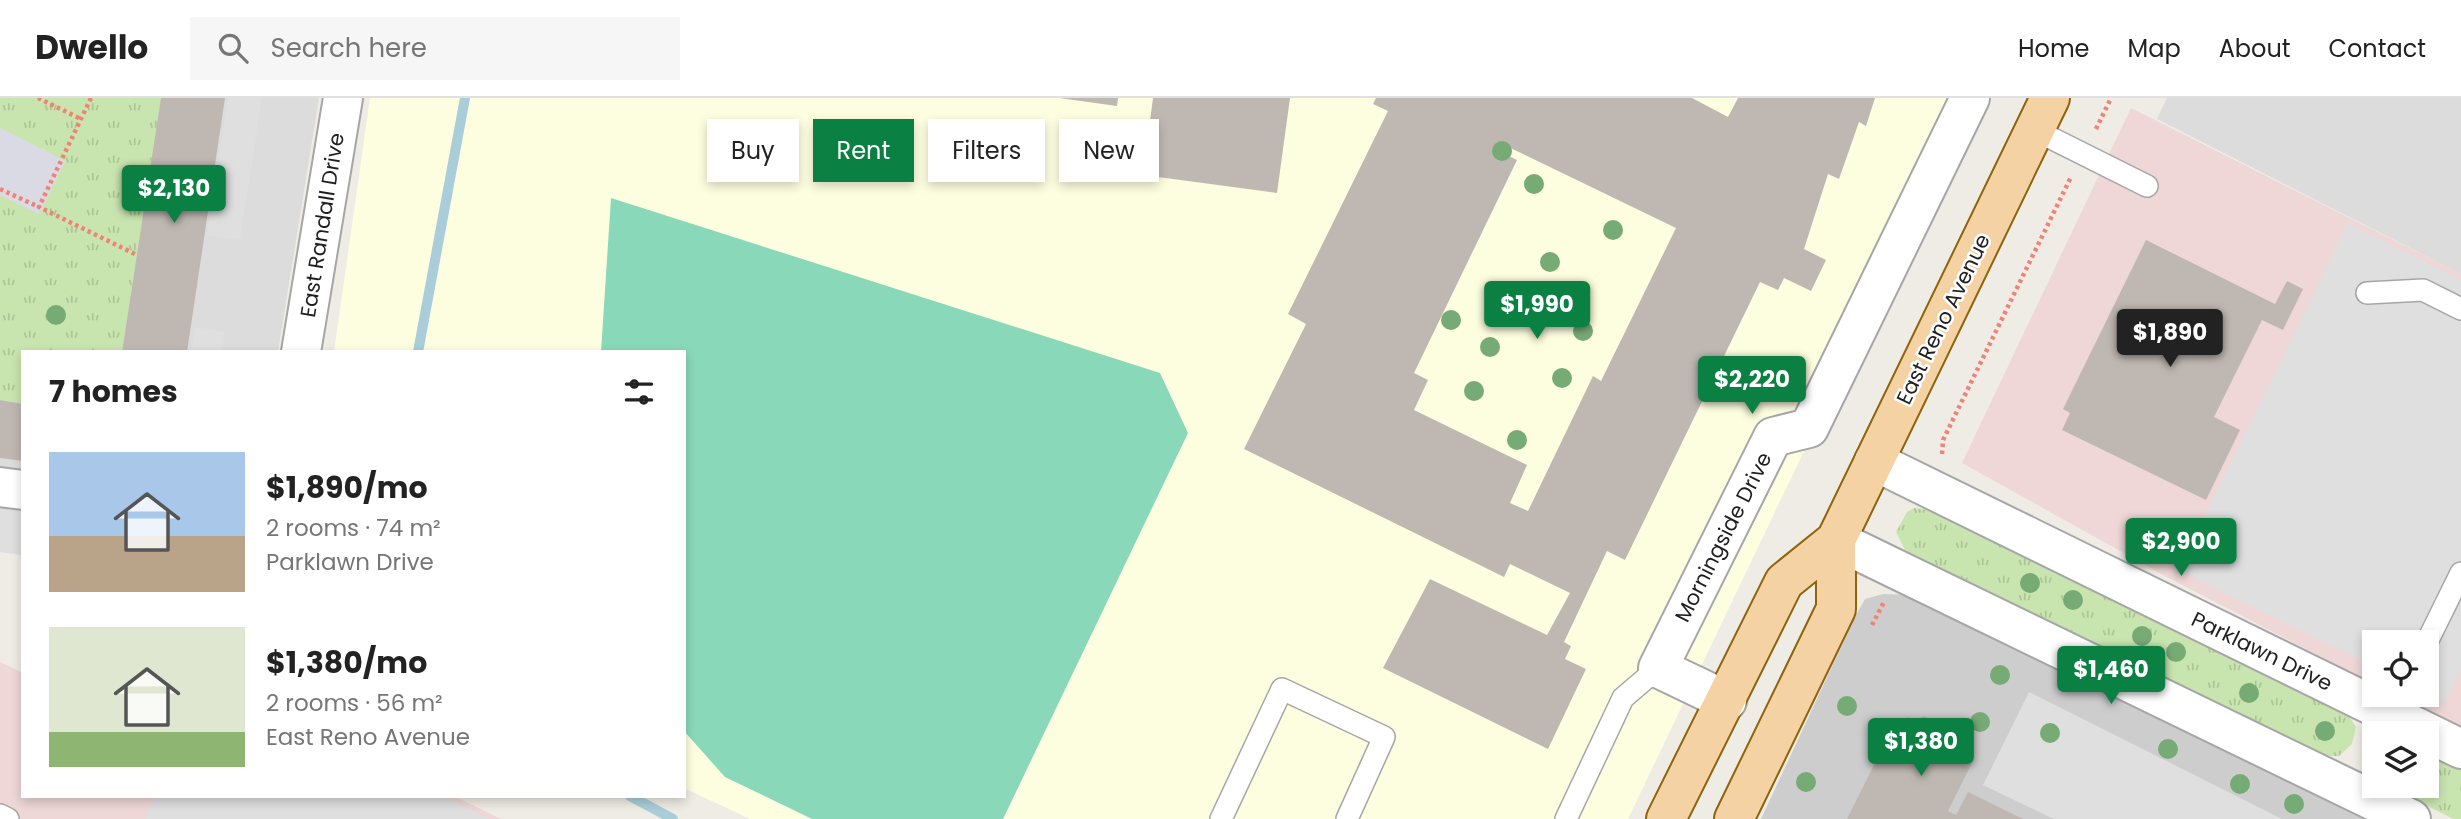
<!DOCTYPE html>
<meta charset="utf-8">
<style>
body{margin:0;font-family:Poppins,sans-serif;background:#f6f6f6;color:#222;height:100vh;display:flex;flex-direction:column;font-size:26px;white-space:nowrap}
*{box-sizing:border-box;margin:0}
p{font-size:23px;color:#767676}
.icon{flex:none;width:38px;height:38px;fill:none;stroke:currentColor;stroke-width:2;stroke-linecap:round;stroke-linejoin:round}
.map{position:relative;flex:1;overflow:hidden}
.sheet{position:absolute;left:21px;top:252px;width:665px;height:448px;display:flex;flex-direction:column;background:#fff;border-radius:0px;box-shadow:0 4px 10px #0003}
.sheet>*{flex:none}
.guide{position:absolute;left:707px;top:21px;width:665px;height:63px;display:flex;gap:14px}
.buttons{position:absolute;left:2362px;top:532px;display:grid;gap:14px}
.buttons a{display:grid;place-items:center;width:77px;height:77px;border-radius:0px;background:#fff;box-shadow:0 4px 10px #0003;font-size:35px}
.price{position:absolute;translate:-50% -60px;padding:0 16px;border-radius:7px;background:#0b8043;color:#fff;font-size:23px;line-height:46px;filter:drop-shadow(0 2px 4px #0008)}
.price::after{content:'';position:absolute;left:50%;top:42px;width:21px;height:16px;margin-left:-10px;background:inherit;clip-path:polygon(0 0,100% 0,50% 100%)}
.price.active{background:#222;color:#fff}
ul{padding:0;list-style:none}
li{display:flex;align-items:center;gap:21px;height:175px;padding:0 28px}
li span{display:grid;place-items:center;flex:none;width:196px;height:140px;border-radius:0px;color:#555}
li>.icon{margin-inline-start:auto}
span .icon{width:84px;height:84px;fill:#fffc;stroke-width:1}
li b{font-size:30px}
h2{display:flex;justify-content:space-between;align-items:center;height:84px;padding:0 28px;font-size:30px}
.pill{padding:0 24px;border-radius:0px;background:#fff;box-shadow:0 4px 10px #0003;font-size:24px;line-height:63px}
.pill.active{background:#0b8043;color:#fff}
header{display:flex;align-items:center;gap:42px;box-sizing:border-box;height:98px;padding:0 35px;background:#fff;border-bottom:2px solid #e0e0e0}
header strong{font-size:33px}
nav{display:flex;gap:38px;margin-inline-start:auto;font-size:24px}
.search{width:490px;height:63px;background:#f6f6f6;display:flex;align-items:center;gap:18px;box-sizing:border-box;padding:0 24px;border-radius:0px;color:#767676;font-size:26px}
.map>svg:first-child{display:block}
</style>
<header>
<strong>Dwello</strong>
<div class="search"><svg class="icon" aria-label="search" viewBox="0 0 24 24"><circle cx="10" cy="10" r="6"/><path d="M15 15l6 6"/></svg>Search here</div>
<nav><a>Home</a><a>Map</a><a>About</a><a>Contact</a></nav>
</header>
<div class="map">
<svg width="2461" height="721" viewBox="0 0 2461 721">
<defs>
<pattern id="grass-tufts" width="24" height="20" patternUnits="userSpaceOnUse" patternTransform="scale(1.75)"><rect width="24" height="20" fill="#c9e5af"/><path d="M3 7l-1-3M5 7V3M7 7l1-3M15 17l-1-3M17 17v-4M19 17l1-3" fill="none" stroke="#acc496"/></pattern>
</defs>
<rect width="100%" height="100%" fill="#efece5"/>
<path fill="#dddcdc" d="M 0,0 L 319,0 L 278,254 L 23,254 L 23,457 L 0,454 Z
M 2167,0 L 2461,0 L 2461,176 L 2157,21 Z"/>
<path fill="#eed7d6" d="M 2131,10 L 2461,176 L 2461,631 L 2395,597 L 2427,597 L 2427,544 L 2375,544 L 2375,587 L 2165,478 L 1962,365 Z
M 0,564 L 23,575 L 23,698 L 454,698 L 501,721 L 0,721 Z"/>
<path fill="#fdfde0" d="M 370,0 L 1973,0 L 1628,721 L 750,721 L 684,690 L 684,254 L 334,254 Z"/>
<path fill="#cdcdcd" d="M 1883,496 L 1914,497 L 2363,721 L 1761,721 L 1856,517 L 1865,501 Z"/>
<path fill="url(#grass-tufts)" d="M 0,0 L 161,0 L 122,254 L 23,254 L 23,306 L 0,302 L 0,97 L 39,116 L 65,63 L 0,30 Z
M 1914,410 L 1929,412 L 2348,617 L 2356,629 L 2352,646 L 2339,658 L 2321,658 L 1905,452 L 1896,434 L 1907,414 Z
M 2427,655 L 2461,671 L 2461,721 L 2453,721 L 2389,688 L 2427,688 Z"/>
<path fill="#89d8ba" d="M 611,100 L 1160,275 L 1188,335 L 1003,721 L 812,721 L 725,679 L 684,633 L 684,254 L 601,254 Z"/>
<path fill="#dfdfdf" d="M 228,0 L 262,0 L 240,142 L 207,137 Z
M 2348,125 L 2461,182 L 2461,571 L 2445,604 L 2427,595 L 2427,544 L 2375,544 L 2375,569 L 2178,472 Z
M 195,229 L 225,234 L 221,254 L 191,254 Z
M 0,412 L 23,415 L 23,457 L 0,454 Z
M 2029,594 L 2282,721 L 2054,721 L 1983,687 Z
M 156,698 L 443,698 L 489,721 L 145,721 Z"/>
<path fill="#dadae4" d="M 0,30 L 65,63 L 39,116 L 0,97 Z"/>
<g fill="none" stroke-linecap="round" stroke-linejoin="round">
<path stroke="#a9ced9" stroke-width="10" d="M 418,254 L 465,0
M 630,698 L 673,721"/>
</g>
<path fill="#bfb8b2" fill-rule="evenodd" d="M 161,0 L 225,0 L 187,254 L 122,254 Z
M 1059,0 L 1118,0 L 1117,8 Z
M 1153,0 L 1290,0 L 1277,95 L 1143,77 Z
M 1376,0 L 1692,0 L 1728,19 L 1738,0 L 1875,0 L 1866,28 L 1859,24 L 1839,81 L 1828,76 L 1804,151 L 1826,162 L 1811,193 L 1784,180 L 1778,192 L 1760,184 L 1625,462 L 1607,453 L 1564,544 L 1571,548 L 1565,561 L 1586,571 L 1548,651 L 1383,570 L 1430,481 L 1547,537 L 1570,495 L 1510,466 L 1504,479 L 1244,351 L 1306,226 L 1288,216 L 1388,13 L 1373,6 ZM 1498,44 L 1676,130 L 1601,283 L 1593,278 L 1528,413 L 1510,405 L 1527,367 L 1414,312 L 1428,282 L 1414,275 L 1517,62 L 1494,51 Z
M 2146,142 L 2275,206 L 2287,183 L 2303,191 L 2283,232 L 2262,222 L 2214,319 L 2240,332 L 2206,402 L 2062,332 L 2070,315 L 2063,311 Z
M 0,302 L 23,306 L 23,363 L 0,360 Z
M 1923,618 L 1957,635 L 1955,641 L 1968,648 L 1963,658 L 1973,663 L 1948,713 L 1956,717 L 1968,694 L 2023,721 L 1847,721 L 1895,625 L 1903,629 L 1908,619 L 1919,624 Z"/>
<g fill="none" stroke-linecap="round" stroke-linejoin="round">
<g stroke="#a6a6a6" stroke-width="24">
<path id="service" d="M 2035,32 L 2147,88
M 2367,195 L 2423,192 L 2461,211
M 2427,544 L 2461,475
M 0,717 L 8,721
M 1221,721 L 1282,591 L 1384,639 L 1347,721
M 1566,721 L 1623,600 L 1658,570"/>
</g>
<g stroke="#a6a6a6" stroke-width="42">
<path id="minor" d="M 301,254 L 343,0
M 1874,363 L 2461,651
M 0,389 L 23,392
M 1836,442 L 2411,721
M 1727,603 L 1658,570 L 1773,339 L 1809,330 L 1970,0"/>
</g>
<g stroke="#8e630b" stroke-width="42">
<path id="primary" d="M 1666,721 L 1784,484 L 1836,442 L 2050,0
M 1734,721 L 1836,511 L 1836,442"/>
</g>
<path stroke="#f08276" stroke-width="4.5" stroke-dasharray="3.5 3.5" stroke-linecap="butt" d="M 38,0 L 81,21
M 91,0 L 39,109 L 137,157
M 2096,31 L 2111,0
M 0,91 L 39,109
M 1942,356 L 1943,342 L 2071,79
M 1872,527 L 1884,504"/>
<use href="#service" stroke="#fff" stroke-width="21"/>
<use href="#minor" stroke="#fff" stroke-width="38"/>
<use href="#primary" stroke="#f5d2a4" stroke-width="38"/>
</g>
<g fill="#77ab76">
<circle cx="1502" cy="53" r="10"/>
<circle cx="1534" cy="86" r="10"/>
<circle cx="1613" cy="132" r="10"/>
<circle cx="1550" cy="164" r="10"/>
<circle cx="1507" cy="211" r="10"/>
<circle cx="56" cy="217" r="10"/>
<circle cx="1451" cy="222" r="10"/>
<circle cx="1583" cy="233" r="10"/>
<circle cx="1490" cy="249" r="10"/>
<circle cx="1562" cy="280" r="10"/>
<circle cx="1474" cy="293" r="10"/>
<circle cx="1517" cy="342" r="10"/>
<circle cx="2030" cy="485" r="10"/>
<circle cx="2073" cy="502" r="10"/>
<circle cx="2142" cy="538" r="10"/>
<circle cx="2176" cy="554" r="10"/>
<circle cx="2000" cy="577" r="10"/>
<circle cx="2249" cy="595" r="10"/>
<circle cx="1847" cy="608" r="10"/>
<circle cx="1980" cy="624" r="10"/>
<circle cx="2325" cy="633" r="10"/>
<circle cx="2050" cy="635" r="10"/>
<circle cx="2168" cy="651" r="10"/>
<circle cx="1806" cy="684" r="10"/>
<circle cx="2240" cy="686" r="10"/>
<circle cx="2294" cy="706" r="10"/>
</g>
<g text-anchor="middle" dominant-baseline="central" stroke-width="5" stroke-linejoin="round" paint-order="stroke">
<g font-size="21" fill="#1f1f1f" stroke="#fff">
<text transform="translate(322 127) rotate(-81)">East Randall Drive</text>
<text transform="translate(1943 221) rotate(-64)">East Reno Avenue</text>
<text transform="translate(1723 439) rotate(-63)">Morningside Drive</text>
<text transform="translate(2262 553) rotate(26)">Parklawn Drive</text>
</g>
</g>
</svg>
<div class="buttons">
<a><svg class="icon" aria-label="locate" viewBox="0 0 24 24"><circle cx="12" cy="12" r="6"/><path d="M12 2v4M12 18v4M2 12h4M18 12h4"/></svg></a>
<a><svg class="icon" aria-label="layers" viewBox="0 0 24 24"><path d="M12 4l9 5-9 5-9-5zM3 14l9 5 9-5"/></svg></a>
</div>
<b class="price" style="left:174px;top:127px">$2,130</b>
<b class="price" style="left:1537px;top:243px">$1,990</b>
<b class="price active" style="left:2170px;top:271px">$1,890</b>
<b class="price" style="left:1752px;top:318px">$2,220</b>
<b class="price" style="left:2181px;top:480px">$2,900</b>
<b class="price" style="left:2111px;top:608px">$1,460</b>
<b class="price" style="left:1921px;top:680px">$1,380</b>
<div class="guide">
<a class="pill">Buy</a>
<a class="pill active">Rent</a>
<a class="pill">Filters</a>
<a class="pill">New</a>
</div>
<section class="sheet">
<h2>7 homes<svg class="icon" aria-label="filters" viewBox="0 0 24 24"><path d="M4 7h16M4 17h16"/><circle cx="9" cy="7" r="2"/><circle cx="15" cy="17" r="2"/></svg></h2>
<ul>
<li><span style="background:linear-gradient(#a9c7e8 60%,#b9a48a 0)"><svg class="icon" aria-label="home" viewBox="0 0 24 24"><path d="M3 11l9-7 9 7M6 9v11h12V9"/></svg></span><div><b>$1,890/mo</b><p>2 rooms · 74 m²</p><p>Parklawn Drive</p></div></li>
<li><span style="background:linear-gradient(#dfe7d0 75%,#8fb573 0)"><svg class="icon" aria-label="home" viewBox="0 0 24 24"><path d="M3 11l9-7 9 7M6 9v11h12V9"/></svg></span><div><b>$1,380/mo</b><p>2 rooms · 56 m²</p><p>East Reno Avenue</p></div></li>
</ul>
</section>
</div>
